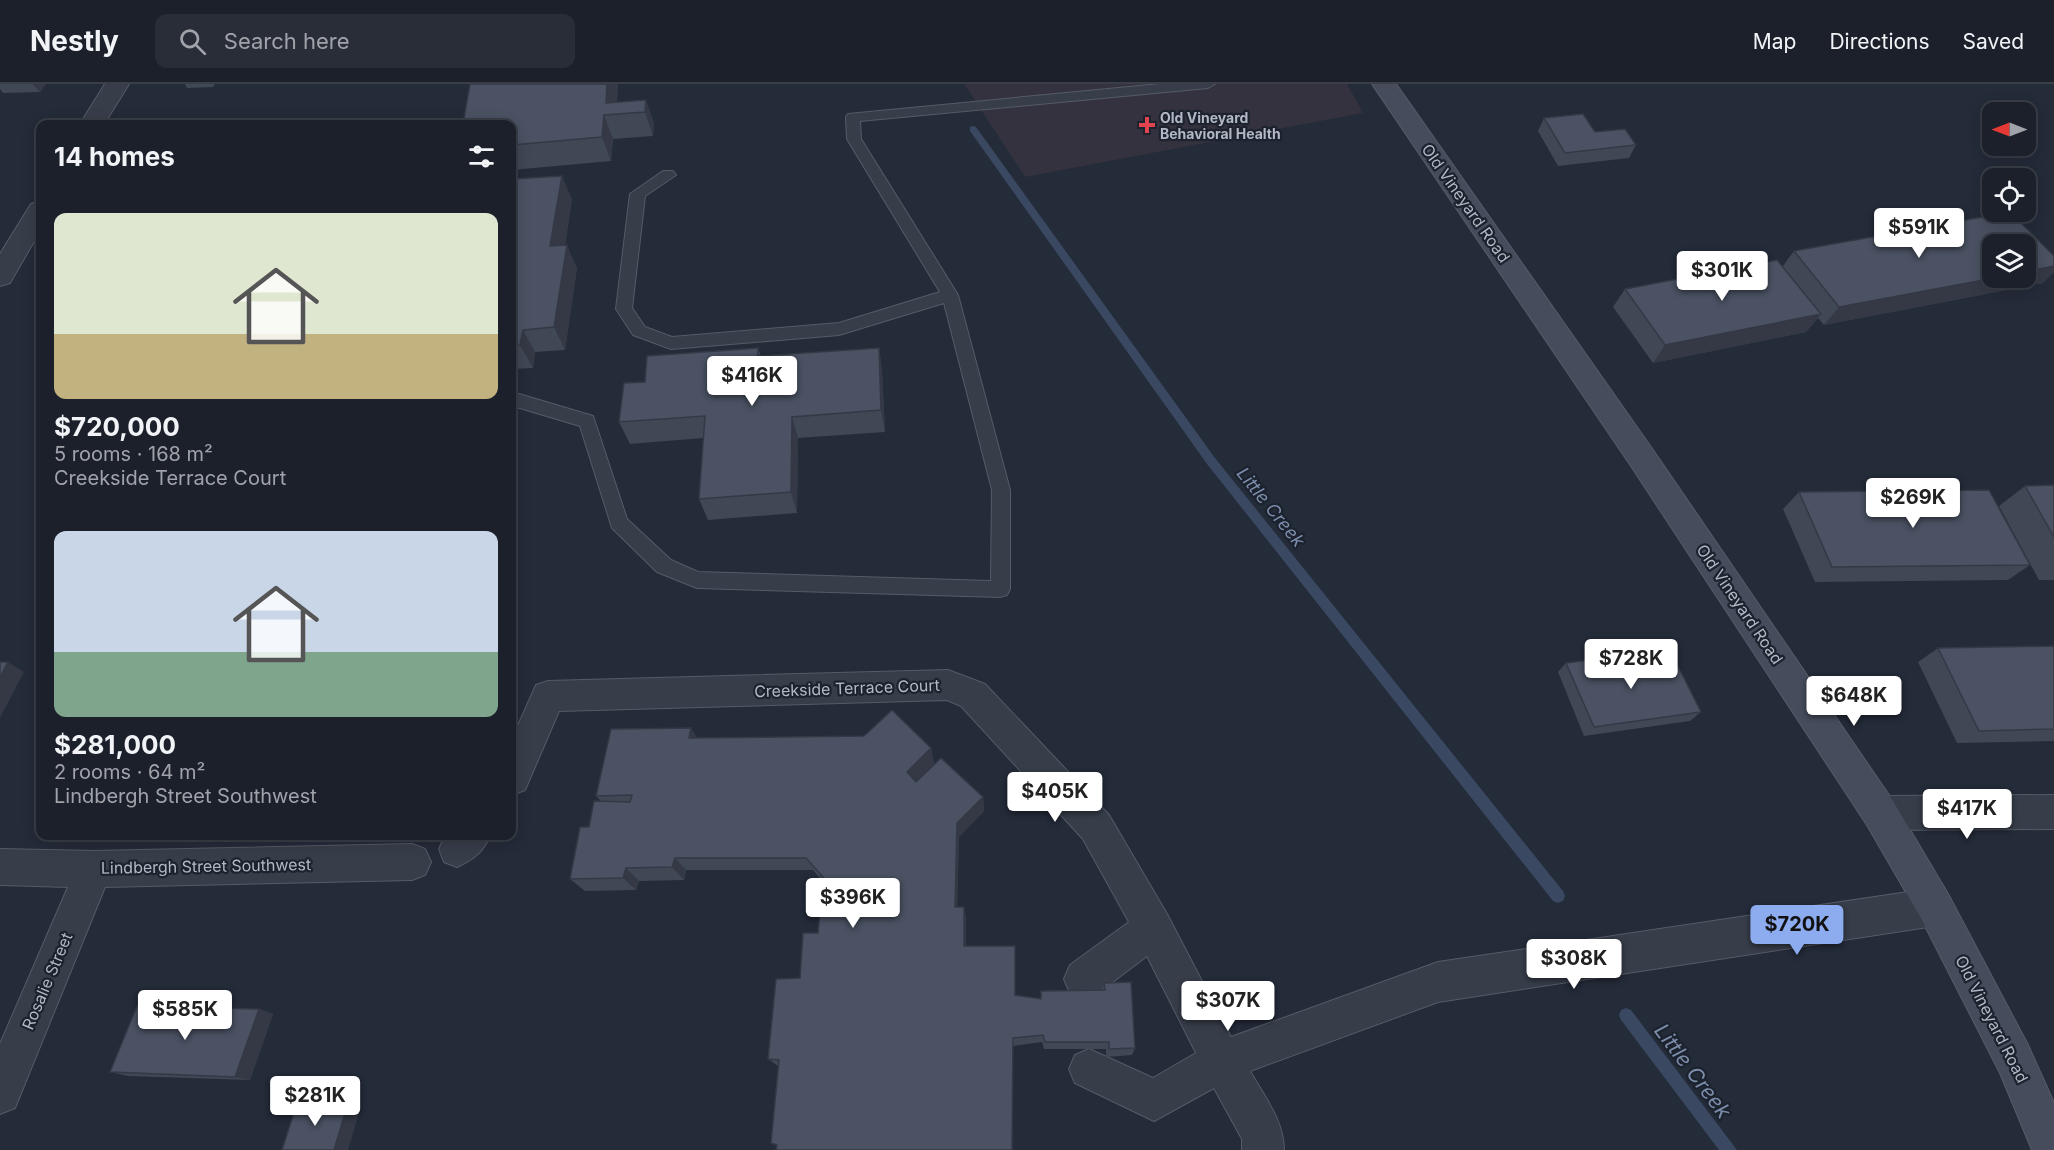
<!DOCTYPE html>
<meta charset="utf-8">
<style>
body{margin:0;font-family:Inter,sans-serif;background:#282d37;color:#f1f3f6;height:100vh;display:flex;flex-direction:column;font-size:22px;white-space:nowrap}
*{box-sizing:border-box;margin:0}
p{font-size:20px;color:#a0a3a9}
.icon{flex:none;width:33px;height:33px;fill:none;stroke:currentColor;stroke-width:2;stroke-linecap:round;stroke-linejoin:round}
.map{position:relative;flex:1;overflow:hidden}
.sheet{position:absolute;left:36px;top:36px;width:480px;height:720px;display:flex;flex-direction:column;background:#1b202b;border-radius:12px;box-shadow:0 3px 15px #0003,0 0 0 2px #393e47}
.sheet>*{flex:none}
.needle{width:39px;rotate:270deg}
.tools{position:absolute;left:1982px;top:18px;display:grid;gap:12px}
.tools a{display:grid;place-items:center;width:54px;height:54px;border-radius:12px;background:#1b202b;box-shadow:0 3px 15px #0003,0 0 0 2px #393e47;font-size:30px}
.price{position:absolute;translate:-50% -51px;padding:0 14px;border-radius:6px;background:#fff;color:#222;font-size:20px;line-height:39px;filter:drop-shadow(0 2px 3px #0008)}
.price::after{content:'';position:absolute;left:50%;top:36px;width:18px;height:14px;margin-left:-9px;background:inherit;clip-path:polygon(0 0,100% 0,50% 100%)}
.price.active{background:#8dacf0;color:#111}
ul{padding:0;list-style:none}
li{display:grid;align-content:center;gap:12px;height:318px;padding:0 18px}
li span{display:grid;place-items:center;height:186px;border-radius:12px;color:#555}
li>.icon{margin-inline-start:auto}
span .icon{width:108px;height:108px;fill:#fffc;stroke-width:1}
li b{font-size:26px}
h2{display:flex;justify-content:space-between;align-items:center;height:72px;padding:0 18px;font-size:26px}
header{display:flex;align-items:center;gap:36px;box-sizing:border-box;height:84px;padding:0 30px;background:#1b202b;border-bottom:2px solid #393e47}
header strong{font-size:28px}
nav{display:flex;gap:33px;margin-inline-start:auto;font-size:21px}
.search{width:420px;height:54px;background:#282d37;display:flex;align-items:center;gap:15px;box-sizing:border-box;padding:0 21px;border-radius:12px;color:#a0a3a9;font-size:22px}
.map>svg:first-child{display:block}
</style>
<header>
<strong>Nestly</strong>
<div class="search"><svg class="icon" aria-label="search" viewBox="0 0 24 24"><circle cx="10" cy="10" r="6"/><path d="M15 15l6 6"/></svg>Search here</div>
<nav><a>Map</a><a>Directions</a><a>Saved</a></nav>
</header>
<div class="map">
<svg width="2054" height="1066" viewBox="0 0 2054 1066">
<rect width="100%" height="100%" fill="#242b39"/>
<path fill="#34323e" d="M 964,0 L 1347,0 L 1363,29 L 1025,93 Z"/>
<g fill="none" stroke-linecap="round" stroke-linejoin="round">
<path fill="#3a4861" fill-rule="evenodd" d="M 973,42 L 976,43 L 1215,374 L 1563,807 L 1565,812 L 1563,817 L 1558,819 L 1553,817 L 1207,380 L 970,47 L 970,43 Z
M 1626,924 L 1631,926 L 1737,1066 L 1719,1066 L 1621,936 L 1619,931 L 1621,926 Z"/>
<g stroke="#555b67" stroke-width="2">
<path id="lane" d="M 1160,0 L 1215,0 L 1208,4 L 860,37 L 861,55 L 958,211 L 1010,406 L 1010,505 L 1007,511 L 1000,513 L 697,504 L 657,488 L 612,444 L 580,342 L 513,322 L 513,312 L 519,310 L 593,332 L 627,435 L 671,476 L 698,488 L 991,497 L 992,406 L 944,219 L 839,251 L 671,265 L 633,251 L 616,225 L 630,110 L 663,87 L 673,87 L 676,91 L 645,112 L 632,224 L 645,243 L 672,253 L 839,239 L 940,208 L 847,55 L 846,33 L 848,30 Z"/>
</g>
<g stroke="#555b67" stroke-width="2">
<path id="street" d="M 105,0 L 129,0 L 104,40 L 80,40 Z
M 40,117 L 40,147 L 10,199 L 0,202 L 0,170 L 31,120 Z
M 948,586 L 985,600 L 1109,731 L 1167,830 L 1231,953 L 1438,878 L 1935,804 L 1948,810 L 1954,823 L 1948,836 L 1935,842 L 1438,918 L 1250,987 C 1264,1012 1284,1037 1284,1066 L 1242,1066 L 1242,1055 L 1214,1004 L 1154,1037 L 1075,999 L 1069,985 L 1075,971 L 1089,965 L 1153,994 L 1196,969 L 1147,872 L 1098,909 L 1084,915 L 1070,909 L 1064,895 L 1070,881 L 1129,838 L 1083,755 L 961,622 L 947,616 L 559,627 L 525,706 L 512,711 L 512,655 L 536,601 L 548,597 Z
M 2054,711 L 2054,745 L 1880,746 L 1867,741 L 1862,729 L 1867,717 L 1880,712 Z
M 445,752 L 490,752 C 483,768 473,776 457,783 L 444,778 L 439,765 Z
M 412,760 L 425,765 L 431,778 L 425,791 L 412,796 L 105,803 L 15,1024 L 0,1030 L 0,960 L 68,803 L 0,801 L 0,765 L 94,767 Z"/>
</g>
<g stroke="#555b67" stroke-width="2">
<path id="secondary" d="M 1372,0 L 1396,0 L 1653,366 L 1893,717 L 1948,810 L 2028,961 L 2054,1019 L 2054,1066 L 2032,1066 L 2000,989 L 1922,836 L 1867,741 L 1631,382 Z"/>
</g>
<use href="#lane" fill="#373e4a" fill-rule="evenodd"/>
<use href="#street" fill="#373e4a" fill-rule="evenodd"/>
<use href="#secondary" fill="#464c5c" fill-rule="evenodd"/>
</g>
<path fill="#404755" d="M 0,0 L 46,0 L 40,8 L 3,9 L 0,5 Z
M 185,0 L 215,0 L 213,3 L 187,4 Z
M 470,0 L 618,0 L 617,18 L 646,16 L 654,40 L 653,52 L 613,55 L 611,77 L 512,86 L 512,40 Z
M 1544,34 L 1595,48 L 1636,61 L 1629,74 L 1558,82 L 1538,47 Z
M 512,95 L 572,115 L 565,161 L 577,184 L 565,266 L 535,268 L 533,284 L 512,285 Z
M 1794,167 L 2043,199 L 1824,241 L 1818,234 L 1806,248 L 1653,279 L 1613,223 L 1625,205 L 1782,183 Z
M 758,264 L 761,272 L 879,264 L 882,286 L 885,348 L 798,354 L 797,429 L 708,436 L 699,415 L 703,354 L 630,360 L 619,338 L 645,298 Z
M 2054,401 L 2054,496 L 2039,496 L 1999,422 L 2025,402 Z
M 1799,408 L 2030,481 L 2008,496 L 1815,498 L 1783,425 Z
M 2054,562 L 2054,657 L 1957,659 L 1918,578 L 1938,564 Z
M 1566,579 L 1650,583 L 1701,628 L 1690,637 L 1584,652 L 1558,588 Z
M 697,654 L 931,664 L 934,680 L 916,698 L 983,713 L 984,727 L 959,753 L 957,823 L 964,823 L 966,835 L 966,862 L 1015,862 L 1015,911 L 1041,915 L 1041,907 L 1102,906 L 1104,899 L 1135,964 L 1132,971 L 1106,973 L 1106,965 L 1044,965 L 1042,958 L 1013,962 L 777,1062 L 771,1059 L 778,982 L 768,975 L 818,849 L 822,797 L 813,786 L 686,786 L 684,796 L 639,797 L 636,806 L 585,807 L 570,795 L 589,743 L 601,717 L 596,712 Z
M 259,925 L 273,930 L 250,996 L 128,992 L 110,988 Z"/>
<path fill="#343945" d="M 33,0 L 46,0 L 40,8 Z
M 607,0 L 618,0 L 616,30 L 606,19 Z
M 646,16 L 654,40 L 653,52 L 645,28 Z
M 604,31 L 613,55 L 611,77 L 602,53 Z
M 562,92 L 572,115 L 561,185 L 550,162 Z
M 567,161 L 577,184 L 565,266 L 554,243 Z
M 2054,182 L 2054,188 L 2043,199 L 1824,241 L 1839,223 L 1994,194 L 2025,194 L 2025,188 Z
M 1821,230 L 1806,248 L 1653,279 L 1665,261 Z
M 523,246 L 535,268 L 533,284 L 520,261 Z
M 879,264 L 882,286 L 885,348 L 881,326 Z
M 792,333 L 798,354 L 797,429 L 791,408 Z
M 8,578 L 24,588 L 0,634 L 0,593 Z
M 691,644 L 701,659 L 689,654 Z
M 931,664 L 934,680 L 910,703 L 907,688 Z
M 983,713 L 984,727 L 959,753 L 957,835 L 955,823 L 957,739 Z
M 675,774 L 686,786 L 684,796 L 672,783 Z
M 626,784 L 639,797 L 636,806 L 623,794 Z
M 964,823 L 966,835 L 966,872 L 964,862 Z
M 259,925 L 273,930 L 250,996 L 235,993 Z
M 348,1019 L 361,1022 L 348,1066 L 334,1066 Z"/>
<path fill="#4a5263" stroke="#343945" stroke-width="1.5" d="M 470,0 L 607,0 L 606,19 L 646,16 L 645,28 L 604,31 L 602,53 L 512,61 L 512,40 L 463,40 Z
M 1583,30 L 1595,48 L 1625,45 L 1636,61 L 1565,69 L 1544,34 Z
M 562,92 L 550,162 L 567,161 L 554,243 L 523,246 L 520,261 L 512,262 L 512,95 Z
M 2010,128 L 2054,172 L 2054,182 L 2025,188 L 2025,160 L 1992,160 L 1992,194 L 1994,194 L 1839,223 L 1794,167 Z
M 1777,176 L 1821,230 L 1665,261 L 1625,205 Z
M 758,264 L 758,272 L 879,264 L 881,326 L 792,333 L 791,408 L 699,415 L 705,332 L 619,338 L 624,299 L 645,298 L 647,272 Z
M 2054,401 L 2054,453 L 2025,402 Z
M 1989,406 L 2030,481 L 1832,483 L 1799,408 Z
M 2054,562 L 2054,645 L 1979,647 L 1938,564 Z
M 1643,569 L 1650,583 L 1677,580 L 1701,628 L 1594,643 L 1566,579 Z
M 0,578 L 8,578 L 0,593 Z
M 892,626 L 931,664 L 907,688 L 916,698 L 941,674 L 983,713 L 957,739 L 955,823 L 964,823 L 964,862 L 1015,862 L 1015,911 L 1041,915 L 1041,907 L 1105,906 L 1104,899 L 1131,898 L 1135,964 L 1109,965 L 1109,958 L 1045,958 L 1043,951 L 1013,954 L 1012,1066 L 776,1066 L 777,1061 L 771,1059 L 779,976 L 768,975 L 776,895 L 800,894 L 803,849 L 818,849 L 823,793 L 806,774 L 675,774 L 672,783 L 626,784 L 623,794 L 570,795 L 580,743 L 589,743 L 594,717 L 630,718 L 632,711 L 596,712 L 611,645 L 691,644 L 689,654 L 864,652 Z
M 137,922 L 259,925 L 235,993 L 110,988 Z
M 297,1019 L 348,1019 L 334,1066 L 282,1066 Z"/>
<path fill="#e0444e" stroke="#1c232e" stroke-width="2" d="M1144 32h6v6h6v6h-6v6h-6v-6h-6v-6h6z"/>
<g text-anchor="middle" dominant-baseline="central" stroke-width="4.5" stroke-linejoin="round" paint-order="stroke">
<g font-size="14" font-weight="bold" fill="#b2b8c5" stroke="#1c232e" text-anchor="start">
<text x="1160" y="33">Old Vineyard<tspan x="1160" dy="16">Behavioral Health</tspan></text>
</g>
<g font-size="16" fill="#b2b8c5" stroke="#1c232e">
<text transform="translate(1466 119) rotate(55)">Old Vineyard Road</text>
<text transform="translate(1740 520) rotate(56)">Old Vineyard Road</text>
<text transform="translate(847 604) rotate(-2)">Creekside Terrace Court</text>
<text transform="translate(206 782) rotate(-1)">Lindbergh Street Southwest</text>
<text transform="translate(47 897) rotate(-67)">Rosalie Street</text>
<text transform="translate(1992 935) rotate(63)">Old Vineyard Road</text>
</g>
<g font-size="18" font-style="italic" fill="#7c8dab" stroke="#1c232e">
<text transform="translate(1271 423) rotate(51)">Little Creek</text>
</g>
<g font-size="21" font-style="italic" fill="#7c8dab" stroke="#1c232e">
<text transform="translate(1693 987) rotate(53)">Little Creek</text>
</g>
</g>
</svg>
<div class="tools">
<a><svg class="needle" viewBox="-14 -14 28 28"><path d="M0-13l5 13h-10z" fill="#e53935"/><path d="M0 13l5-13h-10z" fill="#a0a3a9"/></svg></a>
<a><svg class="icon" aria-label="locate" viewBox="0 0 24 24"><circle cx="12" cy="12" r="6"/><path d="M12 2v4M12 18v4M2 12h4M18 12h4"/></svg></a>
<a><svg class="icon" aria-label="layers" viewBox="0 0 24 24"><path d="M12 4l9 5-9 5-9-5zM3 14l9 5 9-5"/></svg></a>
</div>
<b class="price" style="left:1919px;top:175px">$591K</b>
<b class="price" style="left:1722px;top:218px">$301K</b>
<b class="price" style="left:752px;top:323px">$416K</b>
<b class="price" style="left:1913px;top:445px">$269K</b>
<b class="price" style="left:1631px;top:606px">$728K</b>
<b class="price" style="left:1854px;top:643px">$648K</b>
<b class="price" style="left:1055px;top:739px">$405K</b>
<b class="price" style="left:1967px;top:756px">$417K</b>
<b class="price" style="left:853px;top:845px">$396K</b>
<b class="price active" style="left:1797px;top:872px">$720K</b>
<b class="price" style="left:1574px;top:906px">$308K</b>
<b class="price" style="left:1228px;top:948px">$307K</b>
<b class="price" style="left:185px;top:957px">$585K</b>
<b class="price" style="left:315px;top:1043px">$281K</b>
<section class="sheet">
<h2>14 homes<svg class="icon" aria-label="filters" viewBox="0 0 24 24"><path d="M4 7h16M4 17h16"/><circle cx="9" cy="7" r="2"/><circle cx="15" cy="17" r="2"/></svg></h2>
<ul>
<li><span style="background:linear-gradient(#dfe7d0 65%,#c2b280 0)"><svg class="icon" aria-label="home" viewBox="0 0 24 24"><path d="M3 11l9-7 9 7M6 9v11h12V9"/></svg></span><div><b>$720,000</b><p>5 rooms · 168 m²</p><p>Creekside Terrace Court</p></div></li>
<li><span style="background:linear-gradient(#c9d6e8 65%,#7fa58c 0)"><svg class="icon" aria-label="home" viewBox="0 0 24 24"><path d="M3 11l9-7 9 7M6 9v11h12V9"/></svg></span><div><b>$281,000</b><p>2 rooms · 64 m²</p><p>Lindbergh Street Southwest</p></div></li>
</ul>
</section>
</div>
